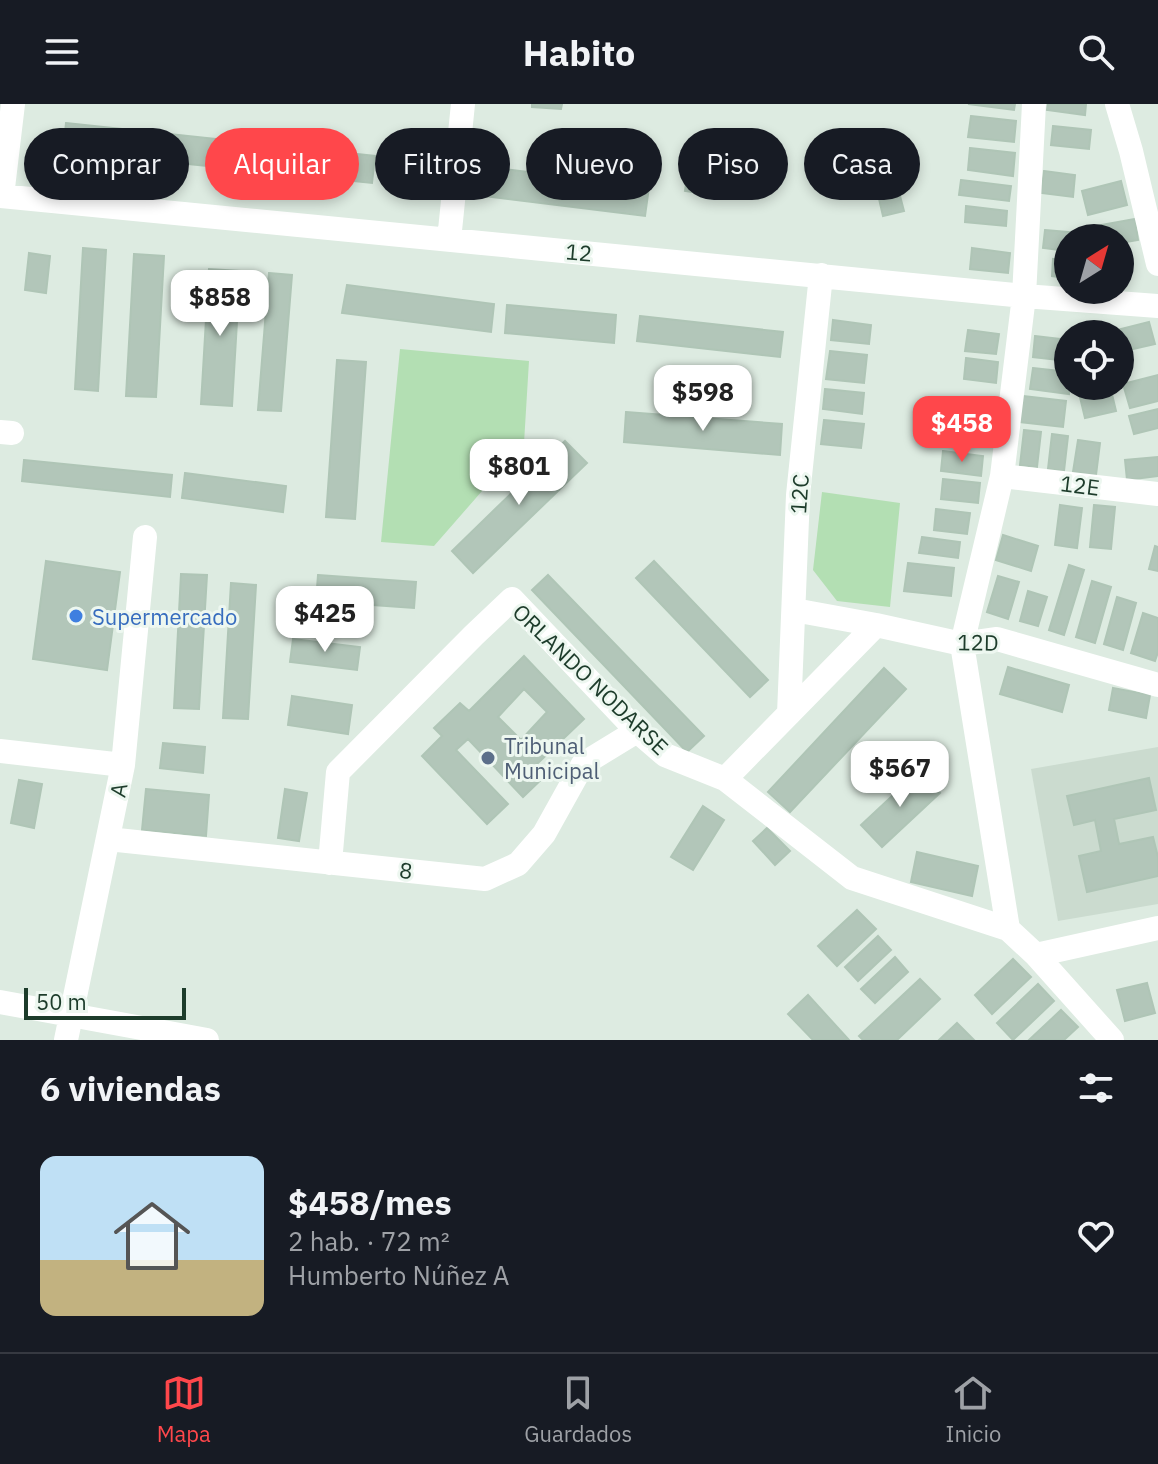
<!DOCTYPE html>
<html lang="es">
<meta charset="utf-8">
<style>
body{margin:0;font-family:"IBM Plex Sans",sans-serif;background:#242831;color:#f1f3f6;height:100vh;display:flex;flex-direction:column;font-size:30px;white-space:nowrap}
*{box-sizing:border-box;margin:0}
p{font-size:26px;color:#9ea1a6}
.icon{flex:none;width:44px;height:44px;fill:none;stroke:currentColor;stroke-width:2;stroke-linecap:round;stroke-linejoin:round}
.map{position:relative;height:936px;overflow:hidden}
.drawer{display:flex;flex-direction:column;background:#171b24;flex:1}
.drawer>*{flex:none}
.banner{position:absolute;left:24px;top:24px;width:1110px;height:72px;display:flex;gap:16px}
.needle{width:52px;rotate:37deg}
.fabs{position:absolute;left:1054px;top:120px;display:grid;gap:16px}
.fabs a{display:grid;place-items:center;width:80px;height:80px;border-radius:50%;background:#171b24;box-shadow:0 4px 12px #0003;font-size:40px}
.scale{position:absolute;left:24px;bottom:20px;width:162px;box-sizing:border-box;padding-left:8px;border:4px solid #1d3c2b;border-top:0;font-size:22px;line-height:28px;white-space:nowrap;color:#1d3c2b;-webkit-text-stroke:6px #edf7f0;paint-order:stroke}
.price{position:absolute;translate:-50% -68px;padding:0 18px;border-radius:16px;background:#fff;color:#222;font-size:26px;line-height:52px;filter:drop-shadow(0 2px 4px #0008)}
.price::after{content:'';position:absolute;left:50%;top:48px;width:24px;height:18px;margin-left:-12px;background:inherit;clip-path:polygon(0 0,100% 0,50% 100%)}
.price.current{background:#ff474b;color:#fff}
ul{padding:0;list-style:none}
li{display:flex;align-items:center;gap:24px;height:200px;padding:0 40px}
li+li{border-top:2px solid #363941}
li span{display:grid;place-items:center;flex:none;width:224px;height:160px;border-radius:16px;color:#555}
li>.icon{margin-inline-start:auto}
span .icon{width:96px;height:96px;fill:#fffc;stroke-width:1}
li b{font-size:34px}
h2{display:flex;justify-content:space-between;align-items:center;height:96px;padding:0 40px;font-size:34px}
.pill{padding:0 28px;border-radius:36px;background:#171b24;box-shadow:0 4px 12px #0003;font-size:28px;line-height:72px}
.pill.current{background:#ff474b;color:#fff}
header{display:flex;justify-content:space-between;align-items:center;height:104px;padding:0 40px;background:#171b24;font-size:36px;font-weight:700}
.dock{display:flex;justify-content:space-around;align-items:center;height:112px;border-top:2px solid #363941;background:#171b24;font-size:22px;color:#9ea1a6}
.dock a{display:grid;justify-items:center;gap:4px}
.dock .current{color:#ff474b}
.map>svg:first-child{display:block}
</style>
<header><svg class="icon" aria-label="menu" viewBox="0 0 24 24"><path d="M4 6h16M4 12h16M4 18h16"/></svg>Habito<svg class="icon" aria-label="search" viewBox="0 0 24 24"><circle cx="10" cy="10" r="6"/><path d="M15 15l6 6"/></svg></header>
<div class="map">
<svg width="1158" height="936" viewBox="0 0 1158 936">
<rect width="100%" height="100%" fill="#ddebe1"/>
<path fill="#cbdbcf" d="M 1158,643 L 1158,800 L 1058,817 L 1031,665 Z"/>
<path fill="#b3dfb3" d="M 400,245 L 529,257 L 524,339 L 434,442 L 381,438 Z
M 822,388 L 900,399 L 890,503 L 837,497 L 813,466 Z"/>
<path fill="#b2c6b9" stroke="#afc5b6" stroke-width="2" fill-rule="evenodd" d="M 532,0 L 562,0 L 561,5 L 532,3 Z
M 968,0 L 1015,0 L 1014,6 Z
M 1048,0 L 1086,0 L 1085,11 L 1047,6 Z
M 971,12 L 1016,17 L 1014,38 L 968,33 Z
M 66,19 L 375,52 L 372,79 L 63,47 Z
M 1053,22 L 1091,26 L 1089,45 L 1051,41 Z
M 970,44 L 1015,49 L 1013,72 L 968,66 Z
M 690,52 L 717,55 L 713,91 L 685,87 Z
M 487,63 L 649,83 L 645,112 L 483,92 Z
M 1044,67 L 1075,71 L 1073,93 L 1041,89 Z
M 894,69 L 904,107 L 883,112 L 874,73 Z
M 961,76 L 1011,82 L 1009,97 L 959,91 Z
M 1121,77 L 1127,101 L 1088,111 L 1082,87 Z
M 966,102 L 1007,107 L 1006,122 L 965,118 Z
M 1135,115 L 1138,136 L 1120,139 L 1120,134 L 1092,134 L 1090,123 Z
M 1045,126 L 1079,129 L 1079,134 L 1068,134 L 1068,147 L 1043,144 Z
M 83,144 L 106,146 L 98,287 L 75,285 Z
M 972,144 L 1010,149 L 1008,169 L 970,165 Z
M 29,149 L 50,152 L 46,189 L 25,186 Z
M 134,150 L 164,152 L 156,293 L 126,292 Z
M 1053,155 L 1068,157 L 1068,174 L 1052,172 Z
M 209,165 L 240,167 L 232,302 L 201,300 Z
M 269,169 L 292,171 L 281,307 L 258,306 Z
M 347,181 L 494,200 L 491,228 L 342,209 Z
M 507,201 L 616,211 L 614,239 L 505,229 Z
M 640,212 L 783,228 L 780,253 L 637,237 Z
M 833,216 L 871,221 L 869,240 L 831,236 Z
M 1149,218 L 1155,240 L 1120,248 L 1120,230 L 1109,230 L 1109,228 Z
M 968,226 L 999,230 L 996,250 L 965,247 Z
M 1035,232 L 1068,236 L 1067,257 L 1033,253 Z
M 830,247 L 867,251 L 864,279 L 826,275 Z
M 966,254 L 998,258 L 996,279 L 964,275 Z
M 337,256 L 366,258 L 355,415 L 326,413 Z
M 1033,264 L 1068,268 L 1069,290 L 1030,285 Z
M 1158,271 L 1158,297 L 1130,304 L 1123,280 Z
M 1107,282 L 1110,282 L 1116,307 L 1085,314 L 1079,289 Z
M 825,285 L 864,289 L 862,310 L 823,305 Z
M 1023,292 L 1066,297 L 1063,323 L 1020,318 Z
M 1158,305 L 1158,324 L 1134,330 L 1129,312 Z
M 626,308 L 782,320 L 780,351 L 624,338 Z
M 954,308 L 994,312 L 991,330 L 952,325 Z
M 824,316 L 864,320 L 861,344 L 821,340 Z
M 1024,326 L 1041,328 L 1037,363 L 1020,361 Z
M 1052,330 L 1068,332 L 1064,367 L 1048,365 Z
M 1078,336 L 1100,339 L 1096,371 L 1073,368 Z
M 565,337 L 587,359 L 473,469 L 452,447 Z
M 943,347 L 983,352 L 981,372 L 941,367 Z
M 1158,353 L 1158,372 L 1127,376 L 1125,356 Z
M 24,356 L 172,371 L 170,393 L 22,377 Z
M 185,369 L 286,382 L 283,408 L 182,394 Z
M 943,375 L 980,379 L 978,399 L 941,395 Z
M 1060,401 L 1082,404 L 1077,444 L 1055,441 Z
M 1094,401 L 1115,403 L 1111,445 L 1090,443 Z
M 936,405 L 970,409 L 967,430 L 934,426 Z
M 1003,431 L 1038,442 L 1031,467 L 996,456 Z
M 922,433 L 960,438 L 958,454 L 919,449 Z
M 1155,442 L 1158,443 L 1158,467 L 1149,465 Z
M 46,457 L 120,468 L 107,566 L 33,555 Z
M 654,457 L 768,576 L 750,593 L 636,474 Z
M 908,459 L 954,464 L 951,492 L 904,487 Z
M 1069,461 L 1084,466 L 1064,531 L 1049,526 Z
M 181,470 L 207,471 L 199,605 L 174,604 Z
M 318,471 L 416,478 L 414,504 L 316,497 Z
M 548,471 L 704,632 L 687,648 L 532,486 Z
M 998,472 L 1019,478 L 1008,515 L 987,508 Z
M 1092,477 L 1111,483 L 1095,539 L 1076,533 Z
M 231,479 L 256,481 L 248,615 L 223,614 Z
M 1028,487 L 1047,493 L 1038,522 L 1020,517 Z
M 1117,493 L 1136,499 L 1123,546 L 1104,540 Z
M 1143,509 L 1158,514 L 1158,548 L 1155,557 L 1131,549 Z
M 293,535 L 360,543 L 357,566 L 290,558 Z
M 524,552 L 584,615 L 537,660 L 547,670 L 523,693 L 468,635 L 456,646 L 508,700 L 487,720 L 422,652 L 442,632 L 434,624 L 460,599 L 469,607 ZM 524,585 L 547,608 L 521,636 L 498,613 Z
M 1008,563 L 1069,581 L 1062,608 L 1000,590 Z
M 884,564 L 906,585 L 790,708 L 768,688 Z
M 1113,584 L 1150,591 L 1146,614 L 1109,606 Z
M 292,592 L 352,601 L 348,630 L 288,621 Z
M 163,639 L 205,643 L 203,669 L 160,664 Z
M 919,667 L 940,689 L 882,743 L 861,721 Z
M 1149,674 L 1156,706 L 1114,715 L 1119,740 L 1153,733 L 1158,753 L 1158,772 L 1087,788 L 1079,752 L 1101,747 L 1095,716 L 1074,721 L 1067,692 Z
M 19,676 L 42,680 L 34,724 L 11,719 Z
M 146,685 L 209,691 L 206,732 L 142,726 Z
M 285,685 L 307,689 L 299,737 L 278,734 Z
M 703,702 L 724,716 L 693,766 L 671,753 Z
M 767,724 L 790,747 L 775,761 L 753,737 Z
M 917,748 L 978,762 L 972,792 L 911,778 Z
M 857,806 L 876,825 L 837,862 L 818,842 Z
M 878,832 L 891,846 L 858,877 L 845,863 Z
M 895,853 L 908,868 L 875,899 L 861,885 Z
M 1013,855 L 1031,873 L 992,910 L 975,891 Z
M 920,875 L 940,895 L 897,936 L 863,936 L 859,932 Z
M 1147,879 L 1155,909 L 1125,917 L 1117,886 Z
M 1038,880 L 1054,897 L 1013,936 L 997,919 Z
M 808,891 L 849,936 L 813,936 L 788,910 Z
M 1061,906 L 1078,923 L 1064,936 L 1029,936 Z
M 957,919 L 974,936 L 939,936 Z"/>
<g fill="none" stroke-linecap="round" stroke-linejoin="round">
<path stroke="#fff" stroke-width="24" d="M 1034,0 L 1024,192 L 1002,372 L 962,540 L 1008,825 L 1036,851 L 1112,936
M 1117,0 L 1131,47 L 1158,160
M 0,92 L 1024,192 L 1158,202
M 2,92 L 13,0
M 449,136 L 463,0
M 0,328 L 12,329
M 1002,372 L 1158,390
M 794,506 L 876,521 L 962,540 L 997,535 L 1158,581
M 789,610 L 798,391 L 821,171
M 0,647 L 123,661
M 725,675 L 876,521
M 108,735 L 485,775 L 518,760 L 544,730 L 583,660 L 637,627
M 330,759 L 338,668 L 474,531 L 512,495 L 637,627 L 665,651 L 725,675 L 852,774 L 1008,825
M 1036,851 L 1158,824
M 0,898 L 207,936
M 66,936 L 123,661 L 145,433"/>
</g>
<circle fill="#3f7fe0" stroke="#edf7f0" stroke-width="3" cx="76" cy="512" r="8"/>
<circle fill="#5c6f8a" stroke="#edf7f0" stroke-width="3" cx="488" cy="654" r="8"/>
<g text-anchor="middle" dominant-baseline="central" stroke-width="6" stroke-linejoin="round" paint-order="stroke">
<g font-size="22" fill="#1d3c2b" stroke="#edf7f0">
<text transform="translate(579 148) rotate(5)">12</text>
<text transform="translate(1080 381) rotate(7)">12E</text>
<text transform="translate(799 390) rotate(-86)">12C</text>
<text transform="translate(978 538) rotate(1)">12D</text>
<text transform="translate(591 575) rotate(44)">ORLANDO NODARSE</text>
<text transform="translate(118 686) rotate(-79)">A</text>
<text transform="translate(406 766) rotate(6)">8</text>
</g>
<g font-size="22" fill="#366cbe" stroke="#edf7f0" text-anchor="start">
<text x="92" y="512">Supermercado</text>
</g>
<g font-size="22" fill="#4e5e75" stroke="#edf7f0" text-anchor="start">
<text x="504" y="641">Tribunal<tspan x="504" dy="25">Municipal</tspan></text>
</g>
</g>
</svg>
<div class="fabs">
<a><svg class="needle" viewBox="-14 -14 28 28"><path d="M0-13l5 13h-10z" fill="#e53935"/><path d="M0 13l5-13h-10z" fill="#9ea1a6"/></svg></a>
<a><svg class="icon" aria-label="locate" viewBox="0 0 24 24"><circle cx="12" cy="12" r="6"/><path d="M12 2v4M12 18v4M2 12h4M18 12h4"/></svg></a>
</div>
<div class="scale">50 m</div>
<b class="price" style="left:220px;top:234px">$858</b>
<b class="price" style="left:703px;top:329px">$598</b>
<b class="price current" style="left:962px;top:360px">$458</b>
<b class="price" style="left:519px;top:403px">$801</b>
<b class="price" style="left:325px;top:550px">$425</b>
<b class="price" style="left:900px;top:705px">$567</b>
<div class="banner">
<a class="pill">Comprar</a>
<a class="pill current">Alquilar</a>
<a class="pill">Filtros</a>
<a class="pill">Nuevo</a>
<a class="pill">Piso</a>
<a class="pill">Casa</a>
</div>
</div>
<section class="drawer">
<h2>6 viviendas<svg class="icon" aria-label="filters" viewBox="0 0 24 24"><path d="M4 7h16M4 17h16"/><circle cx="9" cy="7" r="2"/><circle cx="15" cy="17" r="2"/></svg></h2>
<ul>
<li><span style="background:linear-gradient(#bfe0f5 65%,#c2b280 0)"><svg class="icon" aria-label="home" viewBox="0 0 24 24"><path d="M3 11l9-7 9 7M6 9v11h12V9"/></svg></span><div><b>$458/mes</b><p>2 hab. · 72 m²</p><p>Humberto Núñez A</p></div><svg class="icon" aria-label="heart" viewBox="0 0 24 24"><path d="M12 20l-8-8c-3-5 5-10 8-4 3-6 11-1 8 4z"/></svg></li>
</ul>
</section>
<nav class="dock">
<a class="current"><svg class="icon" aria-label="map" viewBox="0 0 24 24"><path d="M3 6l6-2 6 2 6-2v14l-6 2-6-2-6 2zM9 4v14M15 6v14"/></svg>Mapa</a>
<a><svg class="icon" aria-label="saved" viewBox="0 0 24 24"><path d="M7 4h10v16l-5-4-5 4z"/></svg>Guardados</a>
<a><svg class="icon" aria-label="home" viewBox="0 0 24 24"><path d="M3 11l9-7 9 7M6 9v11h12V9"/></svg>Inicio</a>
</nav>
